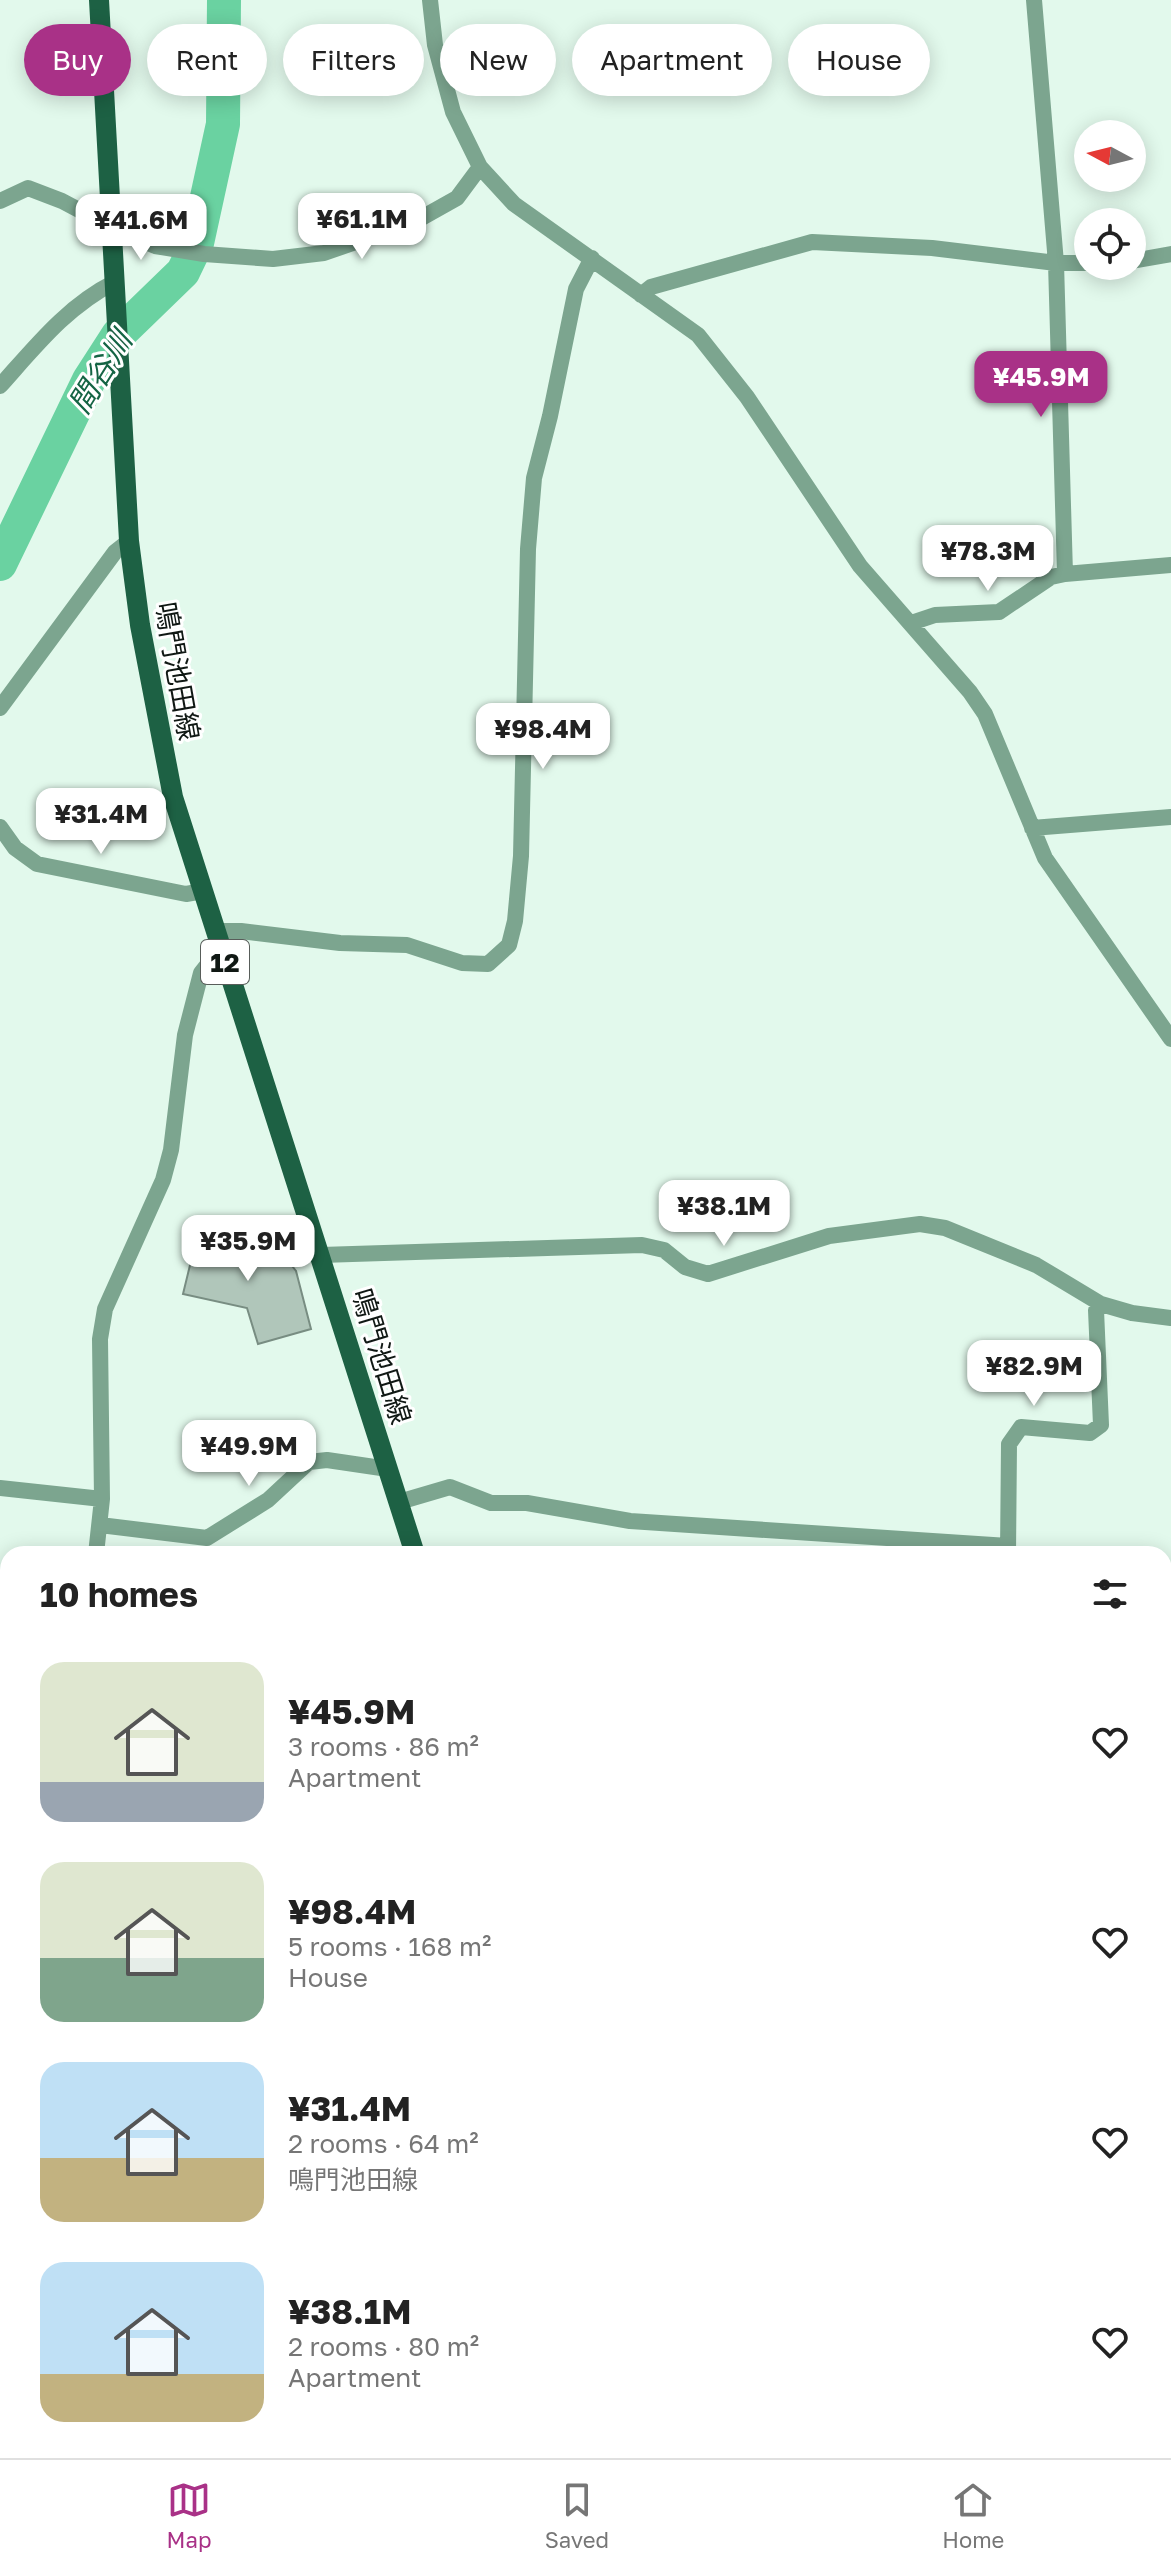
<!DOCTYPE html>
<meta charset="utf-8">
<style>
body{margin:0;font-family:"Golos Text","Noto Sans JP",sans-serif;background:#f6f6f6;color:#222;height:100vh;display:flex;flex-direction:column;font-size:30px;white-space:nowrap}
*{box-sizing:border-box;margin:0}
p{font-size:26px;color:#767676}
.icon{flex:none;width:44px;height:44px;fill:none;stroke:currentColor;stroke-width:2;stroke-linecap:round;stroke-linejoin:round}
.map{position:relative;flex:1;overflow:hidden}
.side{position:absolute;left:0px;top:1546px;width:1172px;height:912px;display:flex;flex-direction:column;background:#fff;border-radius:24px 24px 0 0;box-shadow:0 4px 20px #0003}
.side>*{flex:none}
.banner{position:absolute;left:24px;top:24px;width:1124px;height:72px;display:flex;gap:16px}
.needle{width:52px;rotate:277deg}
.controls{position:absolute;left:1074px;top:120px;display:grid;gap:16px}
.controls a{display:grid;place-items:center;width:72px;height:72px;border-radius:50%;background:#fff;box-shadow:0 4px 20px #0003;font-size:40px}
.price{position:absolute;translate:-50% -68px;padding:0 18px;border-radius:16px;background:#fff;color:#222;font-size:26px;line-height:52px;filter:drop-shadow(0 2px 4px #0008)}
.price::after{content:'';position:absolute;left:50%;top:48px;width:24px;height:18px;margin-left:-12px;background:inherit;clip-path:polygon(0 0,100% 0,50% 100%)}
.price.active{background:#a93187;color:#fff}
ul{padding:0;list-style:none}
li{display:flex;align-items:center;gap:24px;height:200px;padding:0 40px}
li span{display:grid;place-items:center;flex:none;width:224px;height:160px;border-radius:24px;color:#555}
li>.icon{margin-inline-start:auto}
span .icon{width:96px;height:96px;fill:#fffc;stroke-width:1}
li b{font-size:34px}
h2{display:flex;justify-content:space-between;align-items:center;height:96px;padding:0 40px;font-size:34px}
.chip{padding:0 28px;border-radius:36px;background:#fff;box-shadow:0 4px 20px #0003;font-size:28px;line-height:72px}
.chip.active{background:#a93187;color:#fff}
.tabs{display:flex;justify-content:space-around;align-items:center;height:112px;border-top:2px solid #e0e0e0;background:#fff;font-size:22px;color:#767676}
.tabs a{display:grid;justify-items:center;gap:4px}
.tabs .active{color:#a93187}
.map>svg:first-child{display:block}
</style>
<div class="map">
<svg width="1171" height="2458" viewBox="0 0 1171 2458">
<rect width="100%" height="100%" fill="#e2f9ec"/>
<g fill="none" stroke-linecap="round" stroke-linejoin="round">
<path stroke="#6ad2a1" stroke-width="34" d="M 0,564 L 89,380 L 118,335 L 183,272 L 197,243 L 223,124 L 224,0
M 1164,2065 L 1171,2062
M 0,2438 L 8,2435"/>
</g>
<path fill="#b0c6ba" stroke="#788d82" stroke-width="2" d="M 200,1224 L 284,1256 L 296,1271 L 311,1329 L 258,1344 L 247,1308 L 183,1294 Z"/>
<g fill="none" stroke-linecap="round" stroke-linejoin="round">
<path stroke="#7ca58f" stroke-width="16" d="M 430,0 L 435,45 L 453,112 L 480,167 L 514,204 L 698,335 L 747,397 L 860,566 L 970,692 L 985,714 L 1045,858 L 1171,1039
M 1034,0 L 1056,263 L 1065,574
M 0,201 L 28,188 L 62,201 L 111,227 L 155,246 L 204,254 L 273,259 L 324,253 L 416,221 L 457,198 L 480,167
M 1132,261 L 1171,254
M 641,295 L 651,287 L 812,242 L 932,248 L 1056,263 L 1088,263
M 0,386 C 35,347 67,306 115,282
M 911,623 L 935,615 L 999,612 L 1051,577 L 1065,574 L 1171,565
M 0,708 L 115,552 L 129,541
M 0,827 L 15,848 L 37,864 L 186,894 L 203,891
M 1032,828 L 1171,817
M 215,931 L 241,931 L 340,943 L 407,945 L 462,963 L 488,964 L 509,945 L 515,921 L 521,856 L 528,549 L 534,478 L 550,416 L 576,289 L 592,258
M 321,1255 L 642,1245 L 664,1250 L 685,1267 L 708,1274 L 829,1236 L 920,1224 L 945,1228 L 1036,1265 L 1101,1304 L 1132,1313 L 1171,1318
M 0,1488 L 102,1499
M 399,1502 L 450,1487 L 491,1503 L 527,1503 L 630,1521 L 1008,1546
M 100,1525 L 207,1538 L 268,1500 L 309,1462 L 327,1460 L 388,1469
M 96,1554 L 102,1499 L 100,1339 L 105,1309 L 163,1180 L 171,1150 L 185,1035 L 201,973 L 220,949
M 1008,1554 L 1009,1444 L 1021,1427 L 1090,1433 L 1101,1425 L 1096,1310 L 1101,1304
M 0,1888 L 8,1887
M 1164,1918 L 1171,1918
M 0,2135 L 8,2137
M 1164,2302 L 1171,2305
M 1164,2355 L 1171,2335
M 452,2450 L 452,2458
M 0,2451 L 8,2447
M 163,2458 L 163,2450
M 1124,2458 L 1138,2455 L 1169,2458"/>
<path stroke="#1d6144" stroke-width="20" d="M 99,0 L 129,541 L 140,625 L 173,797 L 415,1554
M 662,2450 L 663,2458"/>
</g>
<g text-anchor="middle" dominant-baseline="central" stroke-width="6" stroke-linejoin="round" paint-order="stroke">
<rect fill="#fff" stroke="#585d5a" stroke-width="2" x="201" y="940" width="48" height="44" rx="6"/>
<g font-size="26" font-weight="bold" fill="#101814">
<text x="225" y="962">12</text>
</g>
<g font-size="28" fill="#101814" stroke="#fff">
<text transform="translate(178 671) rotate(80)">鳴門池田線</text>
<text transform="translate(382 1356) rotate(73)">鳴門池田線</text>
</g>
<g font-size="30" font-style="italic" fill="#146444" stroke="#fff">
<text transform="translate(100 372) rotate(-58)">間谷川</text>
</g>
</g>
</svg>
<div class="controls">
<a><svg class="needle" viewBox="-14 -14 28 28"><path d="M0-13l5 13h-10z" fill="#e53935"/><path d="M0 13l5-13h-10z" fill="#767676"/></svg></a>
<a><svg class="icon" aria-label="locate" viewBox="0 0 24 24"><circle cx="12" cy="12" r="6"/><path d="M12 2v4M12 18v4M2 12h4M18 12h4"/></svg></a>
</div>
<b class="price" style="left:362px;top:261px">¥61.1M</b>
<b class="price" style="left:141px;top:262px">¥41.6M</b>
<b class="price active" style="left:1041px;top:419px">¥45.9M</b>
<b class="price" style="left:988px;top:593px">¥78.3M</b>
<b class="price" style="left:543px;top:771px">¥98.4M</b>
<b class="price" style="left:101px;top:856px">¥31.4M</b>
<b class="price" style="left:724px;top:1248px">¥38.1M</b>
<b class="price" style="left:248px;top:1283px">¥35.9M</b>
<b class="price" style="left:1034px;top:1408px">¥82.9M</b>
<b class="price" style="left:249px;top:1488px">¥49.9M</b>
<div class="banner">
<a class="chip active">Buy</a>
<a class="chip">Rent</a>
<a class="chip">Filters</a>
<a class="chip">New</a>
<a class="chip">Apartment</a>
<a class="chip">House</a>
</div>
<section class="side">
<h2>10 homes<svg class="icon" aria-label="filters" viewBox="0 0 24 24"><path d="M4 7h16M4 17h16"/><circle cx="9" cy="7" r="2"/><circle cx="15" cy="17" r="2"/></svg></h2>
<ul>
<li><span style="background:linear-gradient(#dfe7d0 75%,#9aa5b1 0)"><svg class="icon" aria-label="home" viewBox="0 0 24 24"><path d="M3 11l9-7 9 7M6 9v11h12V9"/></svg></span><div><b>¥45.9M</b><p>3 rooms · 86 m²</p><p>Apartment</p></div><svg class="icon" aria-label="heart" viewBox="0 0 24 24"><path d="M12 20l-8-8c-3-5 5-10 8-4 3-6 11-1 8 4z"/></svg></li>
<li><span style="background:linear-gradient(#dfe7d0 60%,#7fa58c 0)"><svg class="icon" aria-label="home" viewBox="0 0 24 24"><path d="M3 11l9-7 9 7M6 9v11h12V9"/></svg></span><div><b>¥98.4M</b><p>5 rooms · 168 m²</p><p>House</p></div><svg class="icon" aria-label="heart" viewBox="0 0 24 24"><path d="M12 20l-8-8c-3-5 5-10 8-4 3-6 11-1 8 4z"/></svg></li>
<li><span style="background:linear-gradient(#bfe0f5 60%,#c2b280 0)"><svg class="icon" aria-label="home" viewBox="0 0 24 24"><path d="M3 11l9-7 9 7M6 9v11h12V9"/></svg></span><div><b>¥31.4M</b><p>2 rooms · 64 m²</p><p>鳴門池田線</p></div><svg class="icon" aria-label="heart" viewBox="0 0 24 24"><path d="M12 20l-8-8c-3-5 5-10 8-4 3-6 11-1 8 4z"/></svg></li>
<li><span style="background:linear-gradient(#bfe0f5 70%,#c2b280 0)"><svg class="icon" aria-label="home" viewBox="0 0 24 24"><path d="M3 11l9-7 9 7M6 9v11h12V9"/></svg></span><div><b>¥38.1M</b><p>2 rooms · 80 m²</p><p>Apartment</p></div><svg class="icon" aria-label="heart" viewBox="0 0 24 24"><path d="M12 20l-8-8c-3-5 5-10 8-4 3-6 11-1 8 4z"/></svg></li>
</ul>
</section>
</div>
<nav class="tabs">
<a class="active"><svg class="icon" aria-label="map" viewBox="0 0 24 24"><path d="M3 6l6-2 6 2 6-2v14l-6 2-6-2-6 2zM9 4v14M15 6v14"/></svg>Map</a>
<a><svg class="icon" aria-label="saved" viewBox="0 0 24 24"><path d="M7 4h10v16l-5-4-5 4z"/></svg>Saved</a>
<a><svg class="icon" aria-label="home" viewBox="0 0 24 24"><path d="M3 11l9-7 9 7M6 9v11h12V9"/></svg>Home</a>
</nav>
